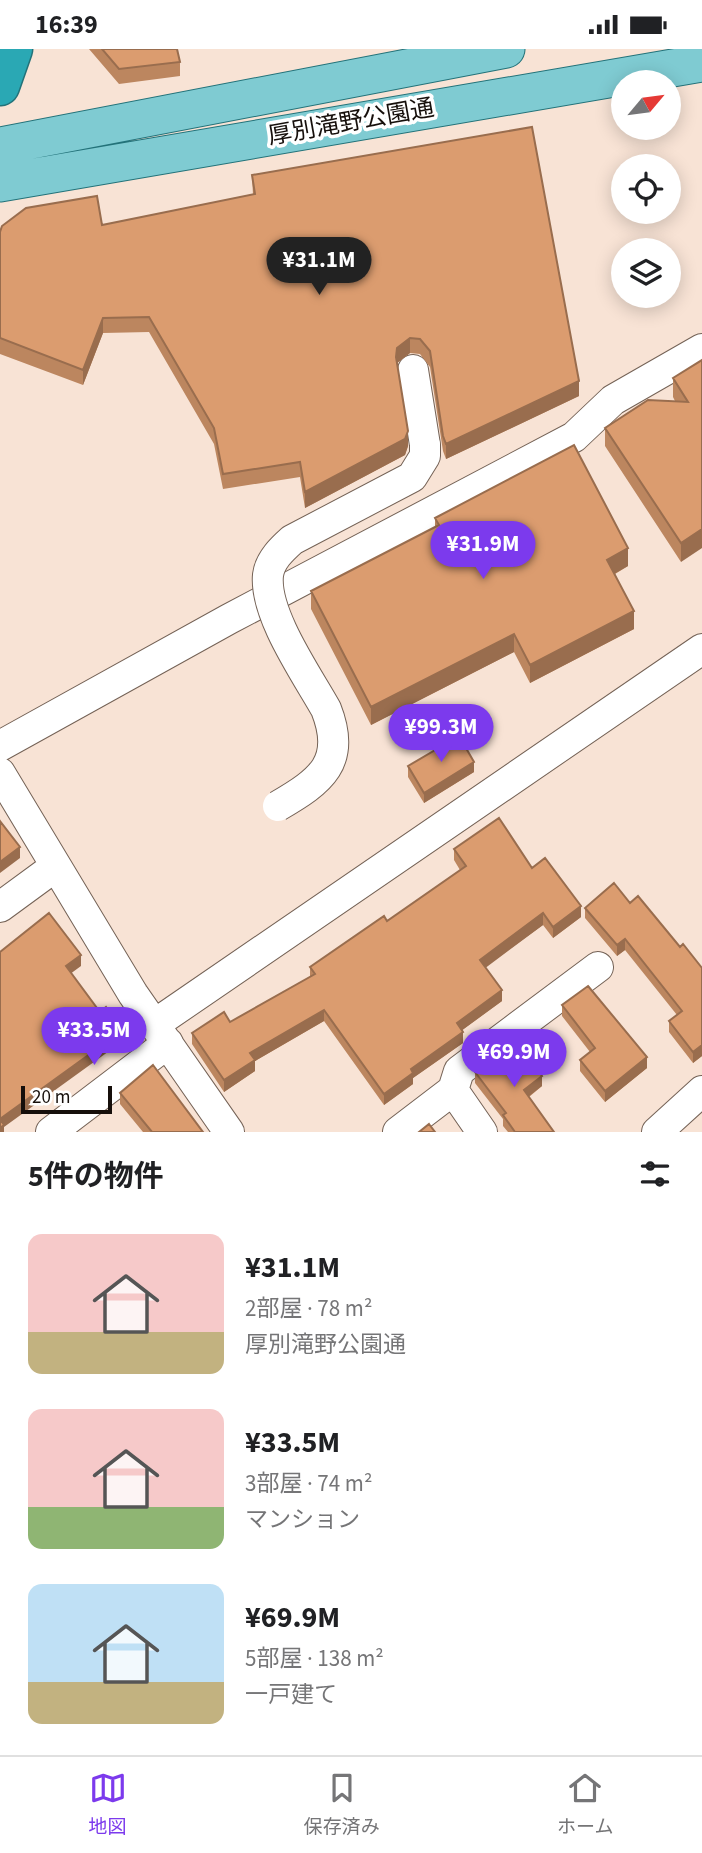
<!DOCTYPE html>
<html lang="ja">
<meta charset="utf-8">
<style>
body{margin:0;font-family:"Source Sans 3","Noto Sans JP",sans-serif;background:#f2f2f2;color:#202124;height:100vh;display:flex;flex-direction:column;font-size:26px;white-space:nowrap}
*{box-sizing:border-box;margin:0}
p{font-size:23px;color:#757577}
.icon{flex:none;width:38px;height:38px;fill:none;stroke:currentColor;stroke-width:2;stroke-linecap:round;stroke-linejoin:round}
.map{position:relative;height:1083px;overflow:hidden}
.details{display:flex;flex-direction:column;background:#fff;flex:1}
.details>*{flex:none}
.needle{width:46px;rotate:61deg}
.fabs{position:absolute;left:611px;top:21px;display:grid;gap:14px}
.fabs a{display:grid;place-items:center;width:70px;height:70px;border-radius:50%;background:#fff;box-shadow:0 4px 18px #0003;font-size:35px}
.scale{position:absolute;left:21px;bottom:18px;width:91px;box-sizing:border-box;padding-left:7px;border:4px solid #160f0b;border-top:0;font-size:19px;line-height:24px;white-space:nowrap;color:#160f0b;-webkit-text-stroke:5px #fff;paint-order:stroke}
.price{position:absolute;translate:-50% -60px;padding:0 16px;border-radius:24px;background:#7c3aed;color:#fff;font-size:23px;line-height:46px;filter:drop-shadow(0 2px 4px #0008)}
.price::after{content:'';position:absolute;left:50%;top:42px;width:21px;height:16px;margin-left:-10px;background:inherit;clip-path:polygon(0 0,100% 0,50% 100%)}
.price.selected{background:#222;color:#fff}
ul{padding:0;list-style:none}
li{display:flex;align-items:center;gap:21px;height:175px;padding:0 28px}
li span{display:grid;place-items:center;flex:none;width:196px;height:140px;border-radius:14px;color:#555}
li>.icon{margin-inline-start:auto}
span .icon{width:84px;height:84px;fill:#fffc;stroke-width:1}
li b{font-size:30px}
h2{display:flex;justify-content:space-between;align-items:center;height:84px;padding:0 28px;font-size:30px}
.status{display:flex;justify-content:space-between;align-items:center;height:49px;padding:0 35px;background:#fff;direction:ltr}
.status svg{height:19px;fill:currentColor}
.tabs{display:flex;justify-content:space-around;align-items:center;height:98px;border-top:2px solid #e0e0e0;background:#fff;font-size:19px;color:#757577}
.tabs a{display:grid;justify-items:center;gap:4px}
.tabs .selected{color:#7c3aed}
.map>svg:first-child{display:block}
</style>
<div class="status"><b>16:39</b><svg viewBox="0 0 49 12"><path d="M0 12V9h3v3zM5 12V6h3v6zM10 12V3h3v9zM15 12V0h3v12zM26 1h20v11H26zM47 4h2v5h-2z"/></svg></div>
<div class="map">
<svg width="702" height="1083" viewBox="0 0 702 1083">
<rect width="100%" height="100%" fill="#f8e3d5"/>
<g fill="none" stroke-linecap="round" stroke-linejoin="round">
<g stroke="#746256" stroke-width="32">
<path id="minor" d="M 413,321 L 425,396
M 0,697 L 229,570 L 574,388 L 613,351 L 702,300
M 0,724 L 133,945 L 229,1083
M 0,858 L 56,817
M 155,975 L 702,600
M 453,1041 L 482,1083
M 51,1083 L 168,994
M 398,1083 L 453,1041 L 459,1022 L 598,918
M 657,1083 L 702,1042"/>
</g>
<g stroke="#237279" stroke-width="39">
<path id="major" d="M 0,97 L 506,0
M 0,134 L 702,14"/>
</g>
<g stroke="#237279" stroke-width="41">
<path id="highway" d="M 0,37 L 13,0"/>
</g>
<use href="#minor" stroke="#fff" stroke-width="30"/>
<use href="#major" stroke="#7fcbd2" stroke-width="37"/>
<use href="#highway" stroke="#2aa8b4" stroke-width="38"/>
<g stroke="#746256" stroke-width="32" stroke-linecap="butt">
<path id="minor-bridge" d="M 278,757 C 321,732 347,713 326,660 C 307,626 264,565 268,526 C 270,511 282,500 292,491 L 412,428 L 425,407 L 425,396"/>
</g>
<use href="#minor-bridge" stroke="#fff" stroke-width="30"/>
</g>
<path fill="#bc865f" d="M 89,0 L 177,0 L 180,13 L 180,27 L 119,35 Z
M 252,126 L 579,347 L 446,410 L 443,402 L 430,318 L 420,305 L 410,304 L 397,314 L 408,397 L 405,406 L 305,459 L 300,428 L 223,440 L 214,395 L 149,283 L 103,284 L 83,336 L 0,305 L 0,183 L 102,176 L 253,146 Z
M 702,311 L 681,513 L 605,397 L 605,379 L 675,352 L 673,348 L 673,329 Z
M 435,469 L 628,517 L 615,525 L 634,580 L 530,634 L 514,603 L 371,676 L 311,560 L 311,542 L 435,478 Z
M 408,717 L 474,723 L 424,754 L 408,728 Z
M 454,800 L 532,819 L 581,868 L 553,889 L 543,876 L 485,918 L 502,952 L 462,981 L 463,994 L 413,1029 L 413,1035 L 384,1056 L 324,972 L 255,1012 L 255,1022 L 224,1043 L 192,995 L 192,984 L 230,973 L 310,928 L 310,918 L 387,872 L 460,821 L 454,811 Z
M 630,854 L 680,898 L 702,919 L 702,1007 L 693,1014 L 669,983 L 669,972 L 677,966 L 625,901 L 617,907 L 585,869 L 585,859 Z
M 562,956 L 647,1019 L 605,1053 L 580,1022 L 580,1011 L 590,1003 L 562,967 Z
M 475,1023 L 542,1037 L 529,1048 L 554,1083 L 508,1083 L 503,1077 L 503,1070 L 475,1034 Z
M 120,1044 L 203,1083 L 143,1083 L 120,1055 Z"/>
<path fill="#996d4e" d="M 103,269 L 103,284 L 83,336 L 83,321 Z
M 410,289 L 410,304 L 397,314 L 396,308 L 397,299 Z
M 579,332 L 579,347 L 446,410 L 446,395 Z
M 408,382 L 408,397 L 405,406 L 305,459 L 305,443 Z
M 702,480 L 702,499 L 681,513 L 681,494 Z
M 628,499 L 628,517 L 607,529 L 607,511 Z
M 634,562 L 634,580 L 530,634 L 530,616 Z
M 514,585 L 514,603 L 371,676 L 371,658 Z
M 474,713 L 474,723 L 424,754 L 424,744 Z
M 20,798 L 20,809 L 0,824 L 0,813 Z
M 581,857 L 581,868 L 553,889 L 553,878 Z
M 543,864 L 543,876 L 480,923 L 480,911 Z
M 625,890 L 625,901 L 617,907 L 617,896 Z
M 81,906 L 81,917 L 66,928 L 66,917 Z
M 502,941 L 502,952 L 457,985 L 457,974 Z
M 324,961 L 324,972 L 255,1012 L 255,1022 L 224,1043 L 224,1031 L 250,1004 Z
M 123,981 L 123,992 L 4,1078 L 4,1083 L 0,1083 L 0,1070 Z
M 463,983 L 463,994 L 413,1029 L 413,1035 L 384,1056 L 384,1045 L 411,1020 Z
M 702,996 L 702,1007 L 693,1014 L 693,1003 Z
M 647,1008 L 647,1019 L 605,1053 L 605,1042 Z
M 542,1027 L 542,1037 L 524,1051 L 524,1041 Z"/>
<path fill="#db9c6f" stroke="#996d4e" stroke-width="2" d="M 102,0 L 177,0 L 180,13 L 119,20 Z
M 532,78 L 579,332 L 446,395 L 443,387 L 430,302 L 420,290 L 410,289 L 397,299 L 396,308 L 408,382 L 405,390 L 305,443 L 300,413 L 223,425 L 214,379 L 149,268 L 103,269 L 83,321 L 0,289 L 0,183 L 2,177 L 26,159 L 97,147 L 102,176 L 255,145 L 252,126 Z
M 702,311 L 702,480 L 681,494 L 605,379 L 648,351 L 688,353 L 673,329 Z
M 574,396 L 628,499 L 607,511 L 634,562 L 530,616 L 514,585 L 371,658 L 311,542 L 439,476 L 435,469 Z
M 459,687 L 474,713 L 424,744 L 408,717 Z
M 499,769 L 532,819 L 545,809 L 581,857 L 553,878 L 543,864 L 480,911 L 502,941 L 457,974 L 463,983 L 411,1020 L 413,1024 L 384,1045 L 324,961 L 250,1004 L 255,1011 L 224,1031 L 192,984 L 224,963 L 230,973 L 315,925 L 310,918 L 384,867 L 387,872 L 466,817 L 454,800 Z
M 0,772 L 20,798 L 0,813 Z
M 614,834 L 630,854 L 638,847 L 680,898 L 683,895 L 702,919 L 702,996 L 693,1003 L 669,972 L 682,962 L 625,890 L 617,896 L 585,859 Z
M 49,864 L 81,906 L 66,917 L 100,963 L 106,958 L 123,981 L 0,1070 L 4,1076 L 0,1079 L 0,903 Z
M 588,937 L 647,1008 L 605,1042 L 580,1011 L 595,999 L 562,956 Z
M 515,992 L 542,1027 L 524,1041 L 554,1083 L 515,1083 L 503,1066 L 506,1064 L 475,1023 Z
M 153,1016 L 203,1083 L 152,1083 L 120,1044 Z
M 429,1075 L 435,1083 L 419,1083 Z"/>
<g text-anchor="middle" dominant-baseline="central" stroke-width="7" stroke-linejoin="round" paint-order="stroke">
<g font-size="24" fill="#160f0b" stroke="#fff">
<text transform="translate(351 73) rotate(-10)">厚別滝野公園通</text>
</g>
</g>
</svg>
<div class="fabs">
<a><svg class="needle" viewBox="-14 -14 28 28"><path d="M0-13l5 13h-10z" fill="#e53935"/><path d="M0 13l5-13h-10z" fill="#757577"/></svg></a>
<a><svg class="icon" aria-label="locate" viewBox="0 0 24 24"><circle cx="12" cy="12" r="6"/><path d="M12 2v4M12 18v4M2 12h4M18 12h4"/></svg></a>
<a><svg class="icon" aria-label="layers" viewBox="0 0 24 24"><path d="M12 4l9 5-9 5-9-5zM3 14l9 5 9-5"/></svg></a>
</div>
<div class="scale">20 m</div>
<b class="price selected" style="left:319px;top:248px">¥31.1M</b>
<b class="price" style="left:483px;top:532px">¥31.9M</b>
<b class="price" style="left:441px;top:715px">¥99.3M</b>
<b class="price" style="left:94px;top:1018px">¥33.5M</b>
<b class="price" style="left:514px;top:1040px">¥69.9M</b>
</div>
<section class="details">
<h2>5件の物件<svg class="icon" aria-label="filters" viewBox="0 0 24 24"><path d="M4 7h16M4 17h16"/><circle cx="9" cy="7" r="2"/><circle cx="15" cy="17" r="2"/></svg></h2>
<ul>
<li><span style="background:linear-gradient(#f6c9c9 70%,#c2b280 0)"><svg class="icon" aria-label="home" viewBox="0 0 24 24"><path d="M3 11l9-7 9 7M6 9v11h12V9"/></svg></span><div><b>¥31.1M</b><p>2部屋 · 78 m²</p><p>厚別滝野公園通</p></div></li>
<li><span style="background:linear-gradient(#f6c9c9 70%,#8fb573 0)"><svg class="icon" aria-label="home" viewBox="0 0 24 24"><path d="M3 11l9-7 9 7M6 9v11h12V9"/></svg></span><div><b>¥33.5M</b><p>3部屋 · 74 m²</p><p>マンション</p></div></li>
<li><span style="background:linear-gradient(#bfe0f5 70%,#c2b280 0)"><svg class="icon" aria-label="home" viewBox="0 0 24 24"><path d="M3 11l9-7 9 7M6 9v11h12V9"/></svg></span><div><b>¥69.9M</b><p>5部屋 · 138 m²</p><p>一戸建て</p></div></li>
</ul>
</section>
<nav class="tabs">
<a class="selected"><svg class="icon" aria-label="map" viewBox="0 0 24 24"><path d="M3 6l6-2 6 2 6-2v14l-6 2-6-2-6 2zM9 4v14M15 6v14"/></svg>地図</a>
<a><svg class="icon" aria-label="saved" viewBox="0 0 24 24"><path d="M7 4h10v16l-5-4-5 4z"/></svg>保存済み</a>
<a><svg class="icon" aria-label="home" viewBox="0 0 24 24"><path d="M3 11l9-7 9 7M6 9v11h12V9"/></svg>ホーム</a>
</nav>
